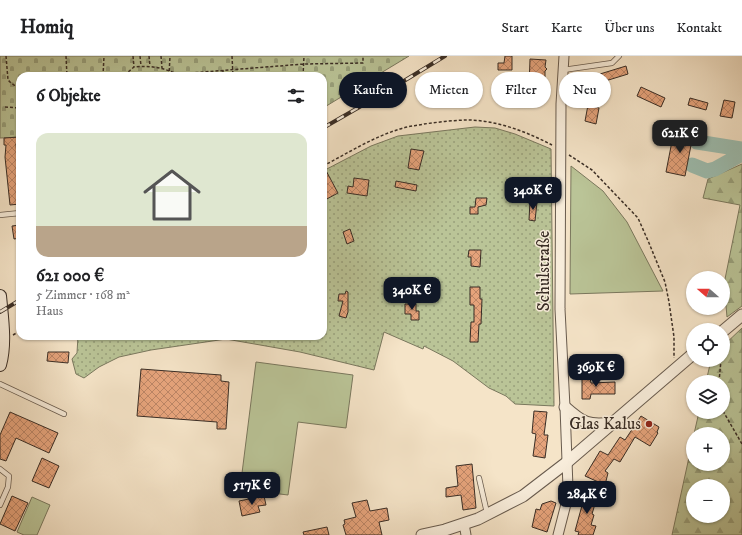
<!DOCTYPE html>
<html lang="de">
<meta charset="utf-8">
<style>
body{margin:0;font-family:"IM FELL DW Pica",serif;background:#f2f2f2;color:#202124;height:100vh;display:flex;flex-direction:column;font-size:15px;white-space:nowrap}
*{box-sizing:border-box;margin:0}
p{font-size:13px;color:#757577}
.icon{flex:none;width:22px;height:22px;fill:none;stroke:currentColor;stroke-width:2;stroke-linecap:round;stroke-linejoin:round}
.map{position:relative;flex:1;overflow:hidden}
.panel{position:absolute;left:16px;top:16px;width:311px;height:268px;display:flex;flex-direction:column;background:#fff;border-radius:12px;box-shadow:0 1px 3px #0004}
.panel>*{flex:none}
.top-card{position:absolute;left:339px;top:16px;width:343px;height:36px;display:flex;gap:8px}
.needle{width:26px;rotate:290deg}
.tools{position:absolute;left:686px;top:215px;display:grid;gap:8px}
.tools a{display:grid;place-items:center;width:44px;height:44px;border-radius:50%;background:#fff;box-shadow:0 1px 3px #0004;font-size:20px}
.price{position:absolute;translate:-50% -34px;padding:0 9px;border-radius:8px;background:#111827;color:#fff;font-size:13px;line-height:26px;filter:drop-shadow(0 1px 2px #0008)}
.price::after{content:'';position:absolute;left:50%;top:24px;width:12px;height:9px;margin-left:-6px;background:inherit;clip-path:polygon(0 0,100% 0,50% 100%)}
.price.active{background:#222;color:#fff}
ul{padding:0;list-style:none}
li{display:grid;align-content:center;gap:8px;height:212px;padding:0 20px}
li+li{border-top:1px solid #e0e0e0}
li span{display:grid;place-items:center;height:124px;border-radius:12px;color:#555}
li>.icon{margin-inline-start:auto}
span .icon{width:72px;height:72px;fill:#fffc;stroke-width:1}
li b{font-size:17px}
h2{display:flex;justify-content:space-between;align-items:center;height:48px;padding:0 20px;font-size:17px}
.pill{padding:0 14px;border-radius:18px;background:#fff;box-shadow:0 1px 3px #0004;font-size:14px;line-height:36px}
.pill.active{background:#111827;color:#fff}
header{display:flex;align-items:center;gap:24px;box-sizing:border-box;height:56px;padding:0 20px;background:#fff;border-bottom:1px solid #e0e0e0}
header strong{font-size:19px}
nav{display:flex;gap:22px;margin-inline-start:auto;font-size:14px}
.map>svg:first-child{display:block}
</style>
<header>
<strong>Homiq</strong>
<nav><a>Start</a><a>Karte</a><a>Über uns</a><a>Kontakt</a></nav>
</header>
<div class="map">
<svg width="742" height="479" viewBox="0 0 742 479">
<defs>
<pattern id="forest-firs" width="22" height="20" patternUnits="userSpaceOnUse"><rect width="22" height="20" fill="#bac497"/><path d="M5 1l3.5 6h-7zM16 11l3.5 6h-7z" fill="#98a07b"/></pattern>
<pattern id="cemetery-stones" width="16" height="16" patternUnits="userSpaceOnUse"><rect width="16" height="16" fill="#bac497"/><path d="M2 7V4a2 2 0 0 1 4 0v3zM10 15v-3a2 2 0 0 1 4 0v3z" fill="#98a07b"/></pattern>
<pattern id="garden-dots" width="8" height="8" patternUnits="userSpaceOnUse"><rect width="8" height="8" fill="#bac497"/><path d="M2 2h.1M6 6h.1" fill="none" stroke="#98a07b" stroke-width="1.8" stroke-linecap="round"/></pattern>
<pattern id="building-cross-hatch" width="8" height="8" patternUnits="userSpaceOnUse"><rect width="8" height="8" fill="#e5a37b"/><path d="M0 0l8 8M0 8l8-8" fill="none" stroke="#bb8565"/></pattern>
</defs>
<rect width="100%" height="100%" fill="#f5e4c8"/>
<filter id="stains"><feTurbulence type="fractalNoise" baseFrequency=".005" numOctaves="4"/><feColorMatrix values="0 0 0 0 .2 0 0 0 0 .09 0 0 0 0 .02 0 0 0 .5 -.17"/></filter>
<radialGradient id="worn" r=".72"><stop offset=".6" stop-color="#630" stop-opacity="0"/><stop offset="1" stop-color="#630" stop-opacity=".3"/></radialGradient>
<path fill="#bac497" stroke="#7a785e" d="M 571,110 L 603,135 L 627,166 L 663,235 L 570,238 Z
M 256,306 L 353,319 L 346,372 L 298,366 L 288,439 L 240,433 Z
M 32,441 L 50,449 L 37,479 L 24,479 L 17,476 Z"/>
<path fill="url(#forest-firs)" stroke="#7a785e" fill-rule="evenodd" d="M 742,108 L 742,250 L 727,261 L 724,228 L 740,149 L 703,142 L 708,123 Z
M 742,272 L 742,479 L 672,479 L 693,383 L 693,408 L 723,408 L 723,378 L 694,378 L 699,356 L 723,356 L 723,326 L 706,326 L 711,304 L 723,304 L 723,290 ZM 693,430 L 723,430 L 723,460 L 693,460 Z"/>
<path fill="url(#cemetery-stones)" stroke="#7a785e" d="M 0,0 L 409,0 L 323,52 L 323,20 L 20,20 L 20,81 L 0,82 Z"/>
<path fill="url(#garden-dots)" stroke="#7a785e" d="M 475,71 L 495,72 L 515,78 L 551,93 L 554,350 L 515,348 L 506,340 L 489,332 L 453,305 L 424,290 L 423,293 L 384,276 L 374,314 L 300,296 L 226,283 L 151,294 L 119,301 L 99,311 L 84,322 L 76,318 L 72,303 L 77,297 L 78,280 L 323,280 L 323,115 L 371,90 L 398,80 Z"/>
<g fill="none" stroke-linecap="round" stroke-linejoin="round">
<path stroke="#9dbfb2" stroke-width="15" d="M 697,86 L 742,93
M 692,109 L 707,115 L 715,113 L 742,98"/>
</g>
<path fill="url(#building-cross-hatch)" stroke="#392d25" d="M 505,0 L 512,0 L 512,14 L 498,14 L 498,7 L 504,7 Z
M 530,3 L 546,4 L 545,11 L 547,13 L 545,15 L 545,38 L 538,38 L 538,33 L 529,32 Z
M 626,10 L 628,18 L 602,26 L 600,18 Z
M 641,31 L 665,42 L 661,51 L 637,40 Z
M 690,42 L 708,47 L 706,54 L 688,49 Z
M 724,44 L 735,46 L 732,62 L 720,60 Z
M 588,49 L 599,52 L 596,68 L 585,65 Z
M 674,75 L 693,79 L 685,120 L 666,116 Z
M 20,81 L 20,88 L 16,88 L 19,123 L 20,123 L 20,148 L 10,149 L 5,101 L 6,89 L 4,89 L 4,82 Z
M 411,93 L 424,95 L 419,114 L 408,112 Z
M 323,109 L 338,137 L 323,145 Z
M 354,122 L 369,124 L 367,140 L 347,137 L 348,130 L 353,131 Z
M 396,125 L 417,129 L 416,135 L 395,131 Z
M 476,142 L 487,142 L 486,149 L 478,151 L 478,158 L 470,158 L 470,151 L 475,151 Z
M 530,145 L 537,146 L 535,165 L 529,164 Z
M 20,169 L 20,182 L 14,183 L 12,170 Z
M 350,173 L 354,185 L 347,188 L 343,176 Z
M 469,194 L 481,194 L 480,211 L 471,210 L 471,201 L 468,201 Z
M 470,231 L 480,231 L 480,243 L 482,243 L 481,268 L 479,268 L 478,286 L 470,286 L 471,266 L 474,266 L 474,249 L 470,249 Z
M 346,235 L 348,236 L 348,256 L 346,262 L 339,260 L 343,245 L 338,245 L 339,238 L 345,238 Z
M 405,248 L 416,248 L 416,255 L 419,255 L 419,264 L 411,264 L 411,258 L 405,258 Z
M 48,296 L 69,296 L 68,307 L 47,305 Z
M 141,313 L 221,319 L 221,325 L 229,326 L 226,373 L 217,373 L 217,366 L 137,360 Z
M 582,322 L 590,322 L 591,327 L 615,326 L 615,338 L 591,338 L 590,343 L 582,343 Z
M 534,355 L 547,356 L 544,379 L 548,379 L 545,402 L 533,400 L 536,378 L 532,377 Z
M 10,356 L 58,377 L 49,397 L 16,382 L 6,405 L 0,403 L 0,379 Z
M 641,360 L 659,371 L 657,376 L 658,377 L 650,390 L 635,381 L 620,406 L 614,403 L 605,415 L 608,417 L 605,429 L 585,420 L 600,395 L 608,399 L 620,381 L 625,384 Z
M 42,402 L 59,410 L 49,432 L 32,425 Z
M 472,408 L 476,452 L 463,454 L 461,439 L 446,441 L 446,432 L 458,430 L 456,410 Z
M 586,435 L 598,438 L 592,458 L 594,459 L 591,469 L 596,470 L 593,479 L 578,479 L 579,476 L 575,475 Z
M 12,440 L 28,447 L 15,475 L 0,468 Z
M 264,440 L 266,449 L 258,450 L 260,456 L 242,460 L 239,445 Z
M 367,444 L 370,455 L 387,452 L 389,464 L 379,466 L 382,479 L 346,479 L 343,469 L 345,468 L 344,464 L 356,461 L 352,447 Z
M 551,445 L 556,447 L 547,476 L 532,471 L 536,453 L 540,454 L 542,448 Z
M 327,471 L 329,479 L 304,479 L 303,476 Z"/>
<g fill="none" stroke-linecap="round" stroke-linejoin="round">
<g stroke="#685b4e" stroke-width="6">
<path id="service" d="M 563,14 L 612,7 L 619,0
M 0,159 L 20,157
M 0,328 L 64,358
M 0,413 L 9,420 L 8,431 L 0,449
M 479,422 L 487,457"/>
</g>
<g stroke="#685b4e" stroke-width="11">
<path id="minor" d="M 464,468 L 466,479
M 558,479 L 566,448 L 568,432 L 565,351 L 560,253 L 561,48 L 564,0"/>
</g>
<g stroke="#685b4e" stroke-width="13">
<path id="tertiary" d="M 723,275 L 742,259
M 565,351 C 583,367 588,370 612,367
M 422,479 L 445,474 L 478,463 L 523,440 L 566,407 L 693,298"/>
</g>
<g stroke="#392d25" stroke-width="14">
<path id="secondary" d="M 0,240 C 2,262 6,287 0,309"/>
</g>
<path stroke="#392d25" stroke-width="1.5" stroke-dasharray="3 2" stroke-linecap="butt" d="M 6,0 L 8,24 L 11,27 L 20,33
M 66,0 L 67,20
M 133,0 L 134,11
M 140,0 L 141,10
M 149,0 L 150,10
M 161,0 L 162,12
M 232,0 L 233,20
M 223,14 L 223,20
M 44,20 L 55,18 L 65,20
M 103,20 L 104,0
M 126,20 L 127,17 L 134,11 C 150,9 163,12 178,18 L 304,8 L 363,7 L 363,0
M 169,20 L 170,0
M 303,20 L 304,0
M 5,51 L 20,52
M 569,99 L 592,114 L 638,162 L 649,187 L 665,226 L 669,246 L 674,281 L 674,302
M 323,110 C 348,97 373,81 400,73 C 408,70 416,70 424,68 C 439,66 455,64 470,64 C 499,65 527,76 552,89
M 13,279 L 20,275
M 719,326 L 721,304
M 723,355 L 742,388"/>
<use href="#service" stroke="#f8eddb" stroke-width="4.5"/>
<use href="#minor" stroke="#f8eddb" stroke-width="9"/>
<use href="#tertiary" stroke="#f8eddb" stroke-width="11"/>
<use href="#secondary" stroke="#f8eddb" stroke-width="12"/>
<g stroke="#392d25" stroke-width="4">
<path id="rail" d="M 323,72 L 389,34 L 445,0
M 0,256 L 20,244"/>
</g>
<use href="#rail" stroke="#f8eddb" stroke-width="2.5" stroke-dasharray="8" stroke-linecap="butt"/>
</g>
<circle fill="#8f2418" stroke="#f8eddb" stroke-width="1.5" cx="649" cy="368" r="4"/>
<g text-anchor="middle" dominant-baseline="central" stroke-width="3" stroke-linejoin="round" paint-order="stroke">
<g font-size="17" fill="#392d25" stroke="#f8eddb">
<text transform="translate(544 215) rotate(-90)">Schulstraße</text>
</g>
<g font-size="17" fill="#392d25" stroke="#f8eddb" text-anchor="end">
<text x="641" y="368">Glas Kalus</text>
</g>
</g>
<rect width="100%" height="100%" filter="url(#stains)"/>
<rect width="100%" height="100%" fill="url(#worn)"/>
</svg>
<div class="tools">
<a><svg class="needle" viewBox="-14 -14 28 28"><path d="M0-13l5 13h-10z" fill="#e53935"/><path d="M0 13l5-13h-10z" fill="#757577"/></svg></a>
<a><svg class="icon" aria-label="locate" viewBox="0 0 24 24"><circle cx="12" cy="12" r="6"/><path d="M12 2v4M12 18v4M2 12h4M18 12h4"/></svg></a>
<a><svg class="icon" aria-label="layers" viewBox="0 0 24 24"><path d="M12 4l9 5-9 5-9-5zM3 14l9 5 9-5"/></svg></a>
<a>+</a>
<a>−</a>
</div>
<b class="price active" style="left:680px;top:98px">621K €</b>
<b class="price" style="left:533px;top:155px">340K €</b>
<b class="price" style="left:412px;top:255px">340K €</b>
<b class="price" style="left:596px;top:332px">369K €</b>
<b class="price" style="left:252px;top:450px">517K €</b>
<b class="price" style="left:587px;top:459px">284K €</b>
<div class="top-card">
<a class="pill active">Kaufen</a>
<a class="pill">Mieten</a>
<a class="pill">Filter</a>
<a class="pill">Neu</a>
</div>
<section class="panel">
<h2>6 Objekte<svg class="icon" aria-label="filters" viewBox="0 0 24 24"><path d="M4 7h16M4 17h16"/><circle cx="9" cy="7" r="2"/><circle cx="15" cy="17" r="2"/></svg></h2>
<ul>
<li><span style="background:linear-gradient(#dfe7d0 75%,#b9a48a 0)"><svg class="icon" aria-label="home" viewBox="0 0 24 24"><path d="M3 11l9-7 9 7M6 9v11h12V9"/></svg></span><div><b>621 000 €</b><p>5 Zimmer · 168 m²</p><p>Haus</p></div></li>
</ul>
</section>
</div>
